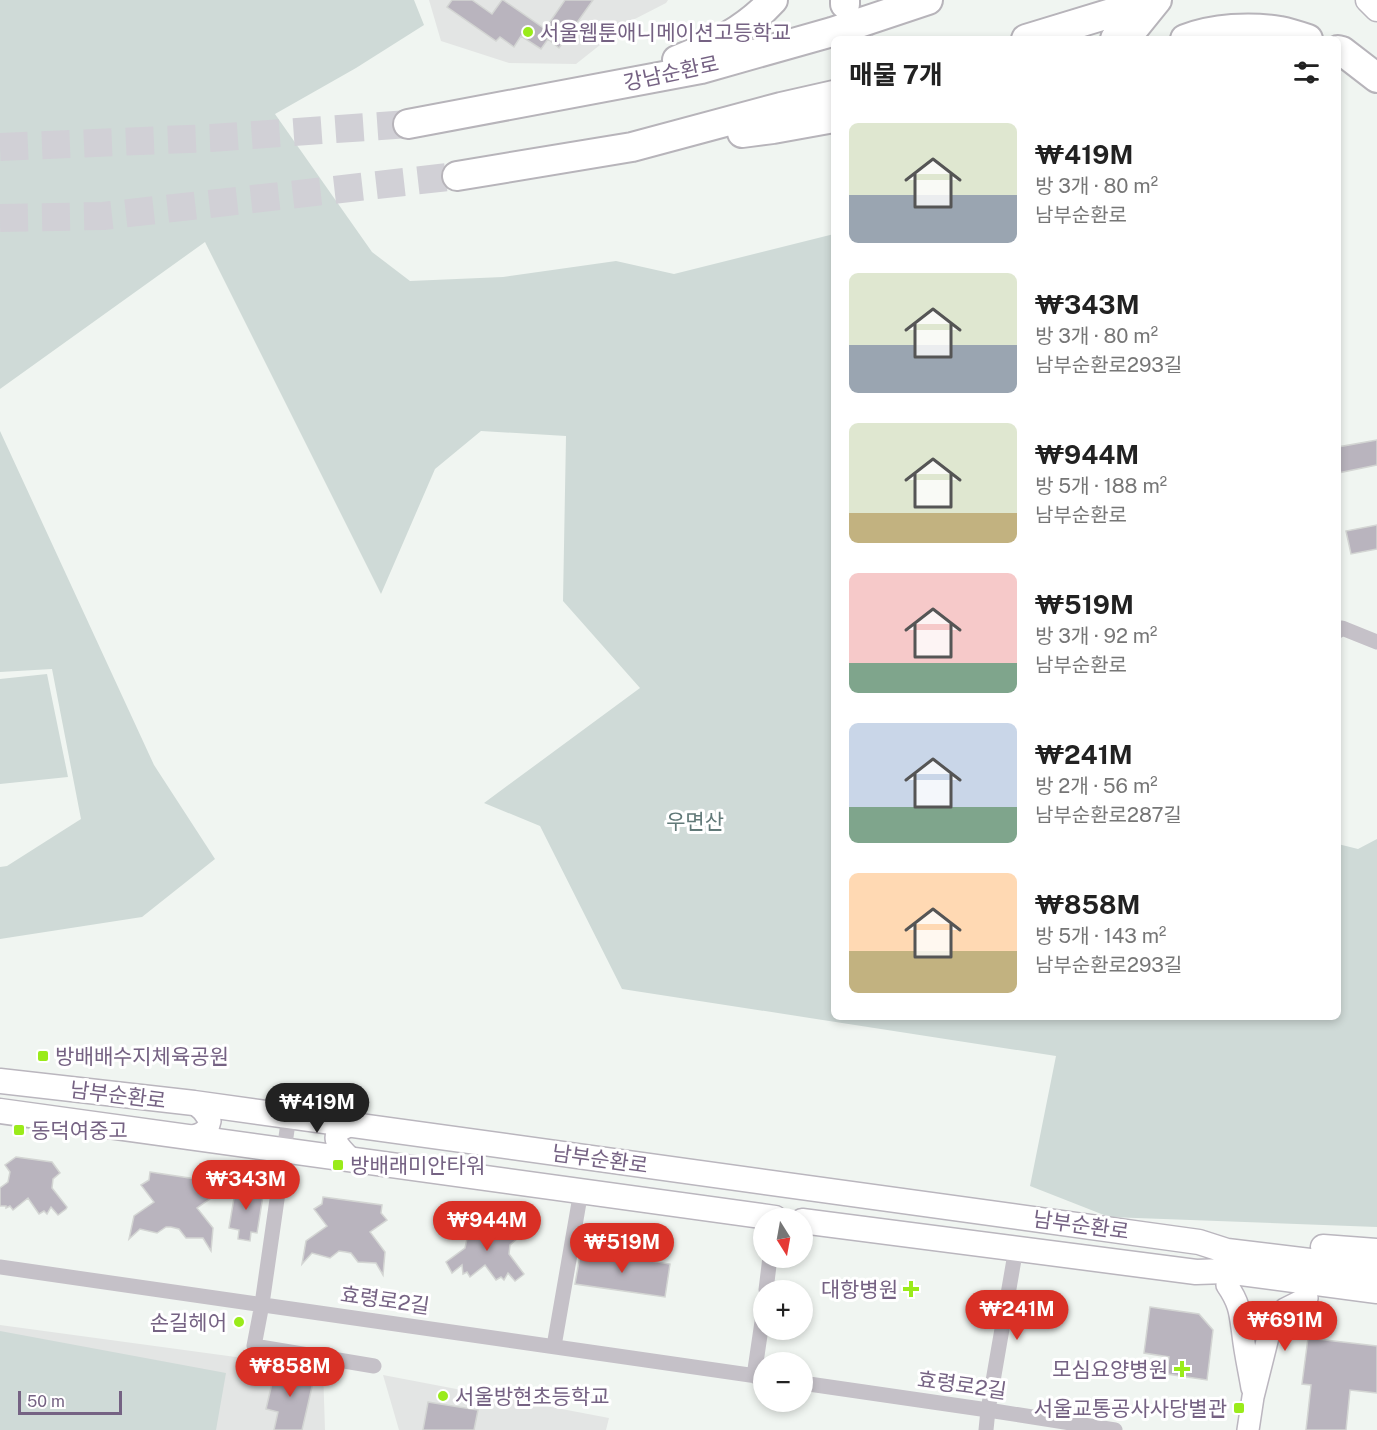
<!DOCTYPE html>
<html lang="ko">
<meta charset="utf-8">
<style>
body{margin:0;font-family:"Public Sans","Noto Sans KR",sans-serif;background:#f2f2f2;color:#222;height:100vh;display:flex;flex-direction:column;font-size:22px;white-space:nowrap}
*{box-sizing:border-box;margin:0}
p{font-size:20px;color:#767676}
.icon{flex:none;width:33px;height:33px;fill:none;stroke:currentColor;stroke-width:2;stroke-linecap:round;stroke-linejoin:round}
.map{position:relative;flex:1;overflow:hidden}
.side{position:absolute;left:831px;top:36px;width:510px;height:984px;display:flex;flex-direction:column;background:#fff;border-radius:9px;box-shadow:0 3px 9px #0003}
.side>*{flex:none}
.needle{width:39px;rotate:169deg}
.buttons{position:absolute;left:753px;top:1208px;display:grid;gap:12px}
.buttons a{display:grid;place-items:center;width:60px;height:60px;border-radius:50%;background:#fff;box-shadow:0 3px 9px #0003;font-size:30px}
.scale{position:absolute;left:18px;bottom:15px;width:104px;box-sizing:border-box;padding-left:6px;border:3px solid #756283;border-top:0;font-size:16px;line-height:21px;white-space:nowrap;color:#756283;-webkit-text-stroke:4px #fff;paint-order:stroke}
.price{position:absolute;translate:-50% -51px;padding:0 14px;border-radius:21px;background:#d93025;color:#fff;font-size:20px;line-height:39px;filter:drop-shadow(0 2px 3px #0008)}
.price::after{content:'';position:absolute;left:50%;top:36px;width:18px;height:14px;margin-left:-9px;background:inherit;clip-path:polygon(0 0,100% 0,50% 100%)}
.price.active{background:#222;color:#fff}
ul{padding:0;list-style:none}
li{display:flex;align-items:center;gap:18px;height:150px;padding:0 18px}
li span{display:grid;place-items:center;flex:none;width:168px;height:120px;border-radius:9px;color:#555}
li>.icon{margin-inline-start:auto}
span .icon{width:72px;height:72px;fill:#fffc;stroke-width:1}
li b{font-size:26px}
h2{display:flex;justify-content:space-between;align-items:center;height:72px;padding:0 18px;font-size:26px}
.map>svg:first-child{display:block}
</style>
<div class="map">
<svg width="1377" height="1430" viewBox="0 0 1377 1430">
<rect width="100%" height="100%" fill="#f0f5f1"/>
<path fill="#e3e5e4" d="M 429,0 L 668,0 L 666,3 L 629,22 L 576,64 L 509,63 L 441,41 Z
M 0,1325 L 323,1369 L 325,1430 L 0,1430 Z
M 383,1375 L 609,1418 L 606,1430 L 399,1430 Z"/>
<path fill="#cfdad7" d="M 0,0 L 414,0 L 424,25 L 356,68 L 275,114 L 372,252 L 410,281 L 503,277 L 616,261 L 674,274 L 834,234 L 834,1017 L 1338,1017 L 1338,844 L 1358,849 L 1377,839 L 1377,1227 L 1109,1217 L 1030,1186 L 1056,1056 L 622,989 L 540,826 L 484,803 L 640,688 L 563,601 L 566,436 L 481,431 L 435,469 L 381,594 L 205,242 L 0,389 Z
M 0,431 L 154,765 L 215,859 L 142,917 L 0,939 L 0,867 L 7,866 L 81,819 L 52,669 L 0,672 Z
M 47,674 L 68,777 L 0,784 L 0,679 Z
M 0,1331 L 226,1373 L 216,1430 L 0,1430 Z"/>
<path fill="#b9b4be" stroke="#d3d5d3" stroke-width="1.5" d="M 452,0 L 472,0 L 492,14 L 502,0 L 503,0 L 545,29 L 565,0 L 593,0 L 559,48 L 548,39 L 541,49 L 521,36 L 514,47 L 500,37 L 496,41 L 447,7 Z
M 1377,440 L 1377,465 L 1338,473 L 1338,447 Z
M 1377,525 L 1377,549 L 1351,554 L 1346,531 Z
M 16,1157 L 52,1162 L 60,1173 L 53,1179 L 52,1188 L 67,1207 L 66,1209 L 58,1215 L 51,1207 L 47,1214 L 44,1211 L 39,1214 L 28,1198 L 13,1210 L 10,1206 L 6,1208 L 6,1206 L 0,1206 L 0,1188 L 8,1182 L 10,1172 L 5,1165 Z
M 150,1172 L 209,1181 L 208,1188 L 214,1196 L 197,1208 L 213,1228 L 211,1251 L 203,1238 L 186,1238 L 179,1229 L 171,1227 L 166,1227 L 157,1233 L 140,1229 L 129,1239 L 134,1216 L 154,1202 L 141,1185 L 149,1180 Z
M 236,1186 L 264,1190 L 257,1233 L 251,1232 L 250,1241 L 238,1239 L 239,1230 L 229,1228 Z
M 323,1197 L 382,1205 L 381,1213 L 387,1220 L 370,1232 L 385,1252 L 383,1275 L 376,1263 L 358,1262 L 351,1253 L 346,1252 L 339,1251 L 330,1258 L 312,1253 L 302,1264 L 306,1241 L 327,1226 L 314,1209 L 322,1204 Z
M 473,1223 L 509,1228 L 517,1239 L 510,1245 L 509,1254 L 524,1274 L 523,1275 L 515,1281 L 508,1273 L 504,1280 L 501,1277 L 496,1280 L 485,1265 L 470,1277 L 467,1272 L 463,1274 L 462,1265 L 452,1273 L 446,1262 L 465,1248 L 467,1239 L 462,1231 Z
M 581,1250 L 670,1264 L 665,1297 L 575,1284 Z
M 1150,1307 L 1199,1314 L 1213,1330 L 1207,1380 L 1167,1374 L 1169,1357 L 1144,1353 Z
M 1308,1338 L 1377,1346 L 1377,1393 L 1350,1390 L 1346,1430 L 1306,1430 L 1311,1385 L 1302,1384 Z
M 276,1366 L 315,1374 L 302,1430 L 274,1430 L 278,1412 L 266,1409 Z
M 428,1402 L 478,1410 L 474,1430 L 423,1430 Z"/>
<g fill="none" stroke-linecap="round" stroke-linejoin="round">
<path stroke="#d1d0d6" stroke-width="28" stroke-dasharray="28 14" stroke-linecap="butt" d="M 845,4 L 854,21 L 869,39
M 0,147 L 211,138 L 408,124
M 0,218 L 103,216 L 457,176"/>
<g stroke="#bbb6bf" stroke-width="24">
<path id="secondary" d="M 188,1137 C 199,1135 208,1132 210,1121 L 203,1111 L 194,1103
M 351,1159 C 336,1144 326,1133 353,1125
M 1227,1285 C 1240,1304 1240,1313 1243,1335 C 1245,1353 1249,1370 1252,1388
M 1248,1430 L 1253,1397 L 1272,1321 L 1285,1309 L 1307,1298"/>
</g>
<g stroke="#bab6be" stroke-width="27">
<path id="primary" d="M 1368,0 L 1377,9
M 0,1081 L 194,1103 L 1199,1242 L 1227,1251 L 1377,1269
M 0,1111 L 775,1218
M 802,1221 L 1196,1272 L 1226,1271 L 1377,1291
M 1323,1247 L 1377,1251"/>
</g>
<g stroke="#b7b4ba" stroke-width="32">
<path id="highway" d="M 845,0 L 845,4
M 1026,39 L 1154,0
M 1115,39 L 1136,26 L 1157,0
M 1185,39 C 1214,28 1250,26 1280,31 C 1290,33 1299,36 1308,39
M 1338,50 L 1342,51 L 1377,78
M 677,60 C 713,46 747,29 773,0
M 408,124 L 701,69 L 832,32 L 928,0
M 742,133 L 773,129 L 834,118
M 457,176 L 632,147 L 781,107 L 834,95"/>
</g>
<path stroke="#c5c1c8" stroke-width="15" d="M 1338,631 L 1342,628 L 1377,642
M 289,1116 L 262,1304 L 254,1346 L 374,1366
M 0,1267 L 764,1377
M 766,1290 L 770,1257
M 554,1346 L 581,1191
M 754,1376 L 764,1308
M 802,1383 L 988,1410 L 1115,1430
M 986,1430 L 988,1410 L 1016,1248"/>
<use href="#secondary" stroke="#fff" stroke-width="21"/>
<use href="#primary" stroke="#fff" stroke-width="24"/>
<use href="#highway" stroke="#fff" stroke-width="28"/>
</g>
<g fill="#9aeb1a" stroke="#fff" stroke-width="2">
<circle cx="528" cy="32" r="6"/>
<rect x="37" y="1050" width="12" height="12" rx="3"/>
<rect x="13" y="1124" width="12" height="12" rx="3"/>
<rect x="332" y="1159" width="12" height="12" rx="3"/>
<path d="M908 1280h6v6h6v6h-6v6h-6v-6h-6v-6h6z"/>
<circle cx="239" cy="1322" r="6"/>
<path d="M1179 1360h6v6h6v6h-6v6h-6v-6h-6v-6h6z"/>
<circle cx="443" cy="1396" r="6"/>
<rect x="1233" y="1402" width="12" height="12" rx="3"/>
</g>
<g text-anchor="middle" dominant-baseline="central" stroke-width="6" stroke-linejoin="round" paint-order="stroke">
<g font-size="21" fill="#756283" stroke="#fff" text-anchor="start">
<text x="540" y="32">서울웹툰애니메이션고등학교</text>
<text x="55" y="1056">방배배수지체육공원</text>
<text x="31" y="1130">동덕여중고</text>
<text x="350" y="1165">방배래미안타워</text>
<text x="898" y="1289" text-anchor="end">대항병원</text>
<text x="227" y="1322" text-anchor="end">손길헤어</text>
<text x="1168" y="1369" text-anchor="end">모심요양병원</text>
<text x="455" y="1396">서울방현초등학교</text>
<text x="1227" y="1408" text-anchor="end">서울교통공사사당별관</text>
</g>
<g font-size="21" fill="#756283" stroke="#fff">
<text transform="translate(671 73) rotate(-12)">강남순환로</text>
<text transform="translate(118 1095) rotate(7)">남부순환로</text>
<text transform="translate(600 1159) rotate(8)">남부순환로</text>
<text transform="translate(1081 1225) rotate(8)">남부순환로</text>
<text transform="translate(385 1300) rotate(8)">효령로2길</text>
<text transform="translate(962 1385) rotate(8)">효령로2길</text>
</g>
<g font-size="21" fill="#617978" stroke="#fff">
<text x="695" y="821">우면산</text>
</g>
</g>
</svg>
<div class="buttons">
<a><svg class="needle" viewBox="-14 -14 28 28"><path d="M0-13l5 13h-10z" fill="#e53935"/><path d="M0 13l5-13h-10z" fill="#767676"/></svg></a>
<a>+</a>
<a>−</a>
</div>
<div class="scale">50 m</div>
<b class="price active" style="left:317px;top:1134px">₩419M</b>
<b class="price" style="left:246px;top:1211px">₩343M</b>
<b class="price" style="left:487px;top:1252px">₩944M</b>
<b class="price" style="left:622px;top:1274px">₩519M</b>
<b class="price" style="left:1017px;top:1341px">₩241M</b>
<b class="price" style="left:1285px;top:1352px">₩691M</b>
<b class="price" style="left:290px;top:1398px">₩858M</b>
<section class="side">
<h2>매물 7개<svg class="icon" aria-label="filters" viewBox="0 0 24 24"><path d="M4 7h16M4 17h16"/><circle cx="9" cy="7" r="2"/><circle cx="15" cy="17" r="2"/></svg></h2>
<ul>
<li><span style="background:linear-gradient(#dfe7d0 60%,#9aa5b1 0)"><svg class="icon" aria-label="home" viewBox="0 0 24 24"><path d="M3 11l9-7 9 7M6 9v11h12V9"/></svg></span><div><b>₩419M</b><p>방 3개 · 80 m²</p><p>남부순환로</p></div></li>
<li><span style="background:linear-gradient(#dfe7d0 60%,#9aa5b1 0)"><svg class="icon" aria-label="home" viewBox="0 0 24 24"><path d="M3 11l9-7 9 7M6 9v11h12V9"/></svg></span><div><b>₩343M</b><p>방 3개 · 80 m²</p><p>남부순환로293길</p></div></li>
<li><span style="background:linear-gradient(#dfe7d0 75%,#c2b280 0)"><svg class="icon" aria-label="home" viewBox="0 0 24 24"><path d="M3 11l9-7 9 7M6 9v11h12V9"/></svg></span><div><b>₩944M</b><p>방 5개 · 188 m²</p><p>남부순환로</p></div></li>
<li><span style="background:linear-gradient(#f6c9c9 75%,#7fa58c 0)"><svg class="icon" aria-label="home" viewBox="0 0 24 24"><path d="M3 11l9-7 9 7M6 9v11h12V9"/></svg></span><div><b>₩519M</b><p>방 3개 · 92 m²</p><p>남부순환로</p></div></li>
<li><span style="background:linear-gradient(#c9d6e8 70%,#7fa58c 0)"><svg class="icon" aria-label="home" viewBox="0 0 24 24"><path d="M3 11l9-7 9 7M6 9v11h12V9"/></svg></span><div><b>₩241M</b><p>방 2개 · 56 m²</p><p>남부순환로287길</p></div></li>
<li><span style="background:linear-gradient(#ffd9b3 65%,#c2b280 0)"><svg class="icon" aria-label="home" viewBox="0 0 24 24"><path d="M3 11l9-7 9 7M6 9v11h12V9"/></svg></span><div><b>₩858M</b><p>방 5개 · 143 m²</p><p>남부순환로293길</p></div></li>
</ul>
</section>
</div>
